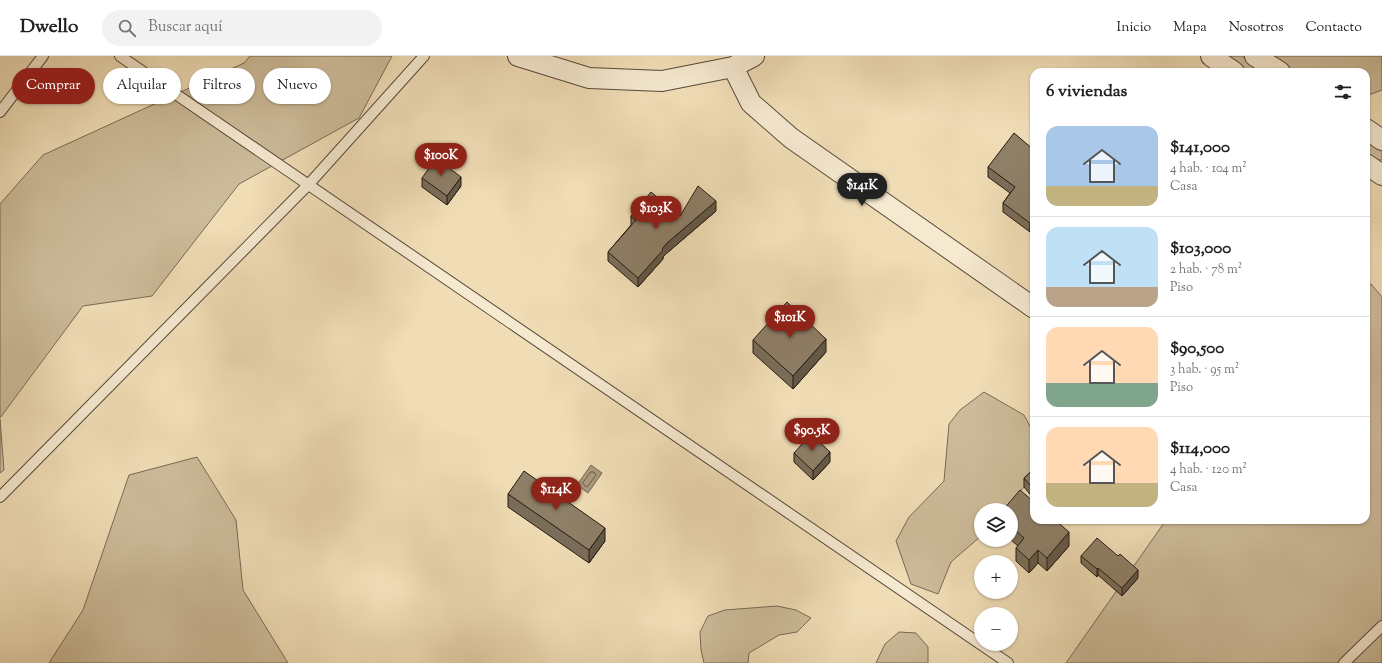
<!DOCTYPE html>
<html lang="es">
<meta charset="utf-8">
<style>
body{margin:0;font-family:"Sorts Mill Goudy",serif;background:#f2f2f2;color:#202124;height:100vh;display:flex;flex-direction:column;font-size:15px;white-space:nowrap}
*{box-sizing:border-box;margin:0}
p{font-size:13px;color:#757577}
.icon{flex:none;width:22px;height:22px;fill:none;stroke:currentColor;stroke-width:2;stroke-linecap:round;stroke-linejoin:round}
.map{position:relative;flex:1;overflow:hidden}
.details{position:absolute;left:1030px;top:12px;width:340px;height:456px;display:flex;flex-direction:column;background:#fff;border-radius:12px;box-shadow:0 1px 3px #0004}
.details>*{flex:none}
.top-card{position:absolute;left:12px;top:12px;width:380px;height:36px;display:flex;gap:8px}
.buttons{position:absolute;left:974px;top:447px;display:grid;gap:8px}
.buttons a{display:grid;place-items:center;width:44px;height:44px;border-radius:50%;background:#fff;box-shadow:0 1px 3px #0004;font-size:20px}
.price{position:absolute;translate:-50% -34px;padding:0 9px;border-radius:14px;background:#8f2418;color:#fff;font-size:13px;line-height:26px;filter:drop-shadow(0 1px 2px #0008)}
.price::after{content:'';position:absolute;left:50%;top:24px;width:12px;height:9px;margin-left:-6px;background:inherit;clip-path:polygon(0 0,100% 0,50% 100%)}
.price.on{background:#222;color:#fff}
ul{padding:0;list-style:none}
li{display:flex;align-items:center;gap:12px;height:100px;padding:0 16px}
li+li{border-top:1px solid #e0e0e0}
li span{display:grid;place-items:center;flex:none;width:112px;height:80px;border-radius:12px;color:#555}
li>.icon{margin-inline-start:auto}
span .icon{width:48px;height:48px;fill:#fffc;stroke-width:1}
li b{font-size:17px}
h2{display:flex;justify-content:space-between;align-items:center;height:48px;padding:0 16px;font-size:17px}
.chip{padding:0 14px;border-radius:18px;background:#fff;box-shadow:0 1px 3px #0004;font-size:14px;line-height:36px}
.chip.on{background:#8f2418;color:#fff}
header{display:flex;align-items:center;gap:24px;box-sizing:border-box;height:56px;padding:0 20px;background:#fff;border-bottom:1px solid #e0e0e0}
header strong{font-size:19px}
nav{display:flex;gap:22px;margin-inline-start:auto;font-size:14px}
.search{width:280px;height:36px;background:#f2f2f2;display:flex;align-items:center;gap:10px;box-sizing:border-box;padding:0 14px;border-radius:22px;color:#757577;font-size:15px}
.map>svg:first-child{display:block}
</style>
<header>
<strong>Dwello</strong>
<div class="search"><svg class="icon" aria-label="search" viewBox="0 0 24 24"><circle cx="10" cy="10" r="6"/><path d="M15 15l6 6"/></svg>Buscar aquí</div>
<nav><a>Inicio</a><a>Mapa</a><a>Nosotros</a><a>Contacto</a></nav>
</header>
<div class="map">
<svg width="1382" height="607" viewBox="0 0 1382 607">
<rect width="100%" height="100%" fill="#f0ddb6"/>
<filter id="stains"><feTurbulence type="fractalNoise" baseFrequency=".005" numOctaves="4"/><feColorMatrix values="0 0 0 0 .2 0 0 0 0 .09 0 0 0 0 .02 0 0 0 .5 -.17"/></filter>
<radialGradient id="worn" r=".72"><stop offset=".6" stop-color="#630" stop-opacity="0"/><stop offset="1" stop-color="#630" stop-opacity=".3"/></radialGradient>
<path fill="#cdbc9a" stroke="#786a56" d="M 250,0 L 392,0 L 359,62 L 239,128 L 152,240 L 83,250 L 0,362 L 0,148 L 43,99 L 244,7 Z
M 1224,0 L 1242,0 L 1267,16 L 1248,16 Z
M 1274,0 L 1382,0 L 1382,34 L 1366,40 L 1366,16 L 1299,16 L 1291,13 Z
M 1366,82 L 1382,92 L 1382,104 L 1375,104 L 1366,97 Z
M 1371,228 L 1382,241 L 1382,607 L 1066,607 L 1166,464 L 1366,464 L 1366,231 Z
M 984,336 L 1024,359 L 1034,378 L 1034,415 L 1024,431 L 1005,454 L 981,454 L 981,480 L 951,506 L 938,538 L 911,528 L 896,485 L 909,461 L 944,425 L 949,368 L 960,354 Z
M 0,363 L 4,414 L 0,417 Z
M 197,401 L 236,464 L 243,534 L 288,607 L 49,607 L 83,554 L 129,419 Z
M 777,550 L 796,554 L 811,562 L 797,576 L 779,579 L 749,597 L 748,607 L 704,607 L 701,594 L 700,576 L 708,560 L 725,554 Z
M 899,576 L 916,577 L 928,591 L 928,607 L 876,607 L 885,588 Z"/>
<path fill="#ab9a7e" stroke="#756652" d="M 591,409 L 602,417 L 588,437 L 577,429 Z"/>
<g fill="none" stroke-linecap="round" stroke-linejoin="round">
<path stroke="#685a48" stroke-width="1" d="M 591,416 L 594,416 L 596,419 L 588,430 L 586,431 L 583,427 Z"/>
<g stroke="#574a3a" stroke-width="12">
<path id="lane" d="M 120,0 L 1008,607
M 0,56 L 43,0
M 0,441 L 309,128 L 424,0
M 1344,607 L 1382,570"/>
</g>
<g stroke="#574a3a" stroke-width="22">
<path id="street" d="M 518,0 L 589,22 L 662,25 L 733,11 L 754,0
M 1211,0 L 1234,16
M 1255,0 L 1280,16
M 733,11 L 751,47 L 791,82 L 1034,252
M 1366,73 L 1382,84
M 1366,108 L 1382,119"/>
</g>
<use href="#lane" stroke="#f5e9d0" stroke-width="10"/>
<use href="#street" stroke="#f5e9d0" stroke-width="20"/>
</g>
<path fill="#7a6d59" stroke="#241911" d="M 1034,94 L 1030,176 L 1003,156 L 1003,147 L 1010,137 L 988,121 L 988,111 Z
M 422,122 L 461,130 L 447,149 L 422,131 Z
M 716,155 L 667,197 L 663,201 L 663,203 L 638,231 L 608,205 L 608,196 L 631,169 L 631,160 L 680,160 Z
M 753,284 L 826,296 L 793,333 L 753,297 Z
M 794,397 L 830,406 L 813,424 L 794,406 Z
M 1034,413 L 1034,443 L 1024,431 L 1024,422 Z
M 508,438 L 605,485 L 589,507 L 508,451 Z
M 1011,454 L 1069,490 L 1047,515 L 1038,507 L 1029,517 L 1016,505 L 1016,492 L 1018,490 L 1011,484 Z
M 1081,500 L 1138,522 L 1122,540 L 1098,519 L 1097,521 L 1081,507 Z"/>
<path fill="#635948" stroke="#241911" d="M 461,121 L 461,130 L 447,149 L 447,140 Z
M 716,145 L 716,155 L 667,197 L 663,201 L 663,203 L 638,231 L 638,222 L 667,187 Z
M 1034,161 L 1034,171 L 1030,176 L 1030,167 Z
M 826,283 L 826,296 L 793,333 L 793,320 Z
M 830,396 L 830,406 L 813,424 L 813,415 Z
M 605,472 L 605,485 L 589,507 L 589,494 Z
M 1069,476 L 1069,490 L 1047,515 L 1047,502 Z
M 1038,494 L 1038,507 L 1029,517 L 1029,504 Z
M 1098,512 L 1098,519 L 1097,521 L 1097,513 Z
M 1138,514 L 1138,522 L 1122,540 L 1122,532 Z"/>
<path fill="#8e7f67" stroke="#241911" d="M 1014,77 L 1034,94 L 1034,161 L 1030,167 L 1003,147 L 1015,131 L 988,111 Z
M 436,102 L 461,121 L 447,140 L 422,122 Z
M 698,130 L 716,145 L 667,187 L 662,193 L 663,194 L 638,222 L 608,196 L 636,164 L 631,160 L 651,136 L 680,160 Z
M 787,246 L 826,283 L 793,320 L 753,284 Z
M 811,378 L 830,396 L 813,415 L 794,397 Z
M 1034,413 L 1034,434 L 1024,422 Z
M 524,415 L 605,472 L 589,494 L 508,438 Z
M 1020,434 L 1034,446 L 1034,464 L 1055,464 L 1069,476 L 1047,502 L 1038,494 L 1029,504 L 1016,492 L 1024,482 L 1011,471 L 1011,454 L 1003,454 Z
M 1097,482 L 1118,500 L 1120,498 L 1138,514 L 1122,532 L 1098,512 L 1097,513 L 1081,500 Z"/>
<rect width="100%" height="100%" filter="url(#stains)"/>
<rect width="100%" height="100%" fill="url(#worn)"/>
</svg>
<div class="buttons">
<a><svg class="icon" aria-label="layers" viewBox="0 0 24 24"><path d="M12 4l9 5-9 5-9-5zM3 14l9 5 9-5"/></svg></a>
<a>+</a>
<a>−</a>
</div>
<b class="price" style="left:441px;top:121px">$100K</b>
<b class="price on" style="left:862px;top:151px">$141K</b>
<b class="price" style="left:656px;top:174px">$103K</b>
<b class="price" style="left:790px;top:283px">$101K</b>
<b class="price" style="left:812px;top:396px">$90.5K</b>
<b class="price" style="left:556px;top:455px">$114K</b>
<div class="top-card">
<a class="chip on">Comprar</a>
<a class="chip">Alquilar</a>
<a class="chip">Filtros</a>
<a class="chip">Nuevo</a>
</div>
<section class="details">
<h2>6 viviendas<svg class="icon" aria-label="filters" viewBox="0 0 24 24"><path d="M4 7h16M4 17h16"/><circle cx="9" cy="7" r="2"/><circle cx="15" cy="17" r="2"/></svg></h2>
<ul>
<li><span style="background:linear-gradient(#a9c7e8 75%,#c2b280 0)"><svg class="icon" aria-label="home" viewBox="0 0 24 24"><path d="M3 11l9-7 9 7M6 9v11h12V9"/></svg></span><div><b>$141,000</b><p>4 hab. · 104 m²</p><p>Casa</p></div></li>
<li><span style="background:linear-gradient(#bfe0f5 75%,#b9a48a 0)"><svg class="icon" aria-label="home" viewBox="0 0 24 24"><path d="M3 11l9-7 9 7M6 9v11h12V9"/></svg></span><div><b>$103,000</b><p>2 hab. · 78 m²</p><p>Piso</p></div></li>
<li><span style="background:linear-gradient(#ffd9b3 70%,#7fa58c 0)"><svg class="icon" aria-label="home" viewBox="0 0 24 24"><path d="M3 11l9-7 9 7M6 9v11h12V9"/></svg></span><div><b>$90,500</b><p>3 hab. · 95 m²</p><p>Piso</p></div></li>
<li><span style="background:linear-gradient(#ffd9b3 70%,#c2b280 0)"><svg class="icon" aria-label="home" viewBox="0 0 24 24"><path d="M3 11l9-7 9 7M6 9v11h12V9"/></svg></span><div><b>$114,000</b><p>4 hab. · 120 m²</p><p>Casa</p></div></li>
</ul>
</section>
</div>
